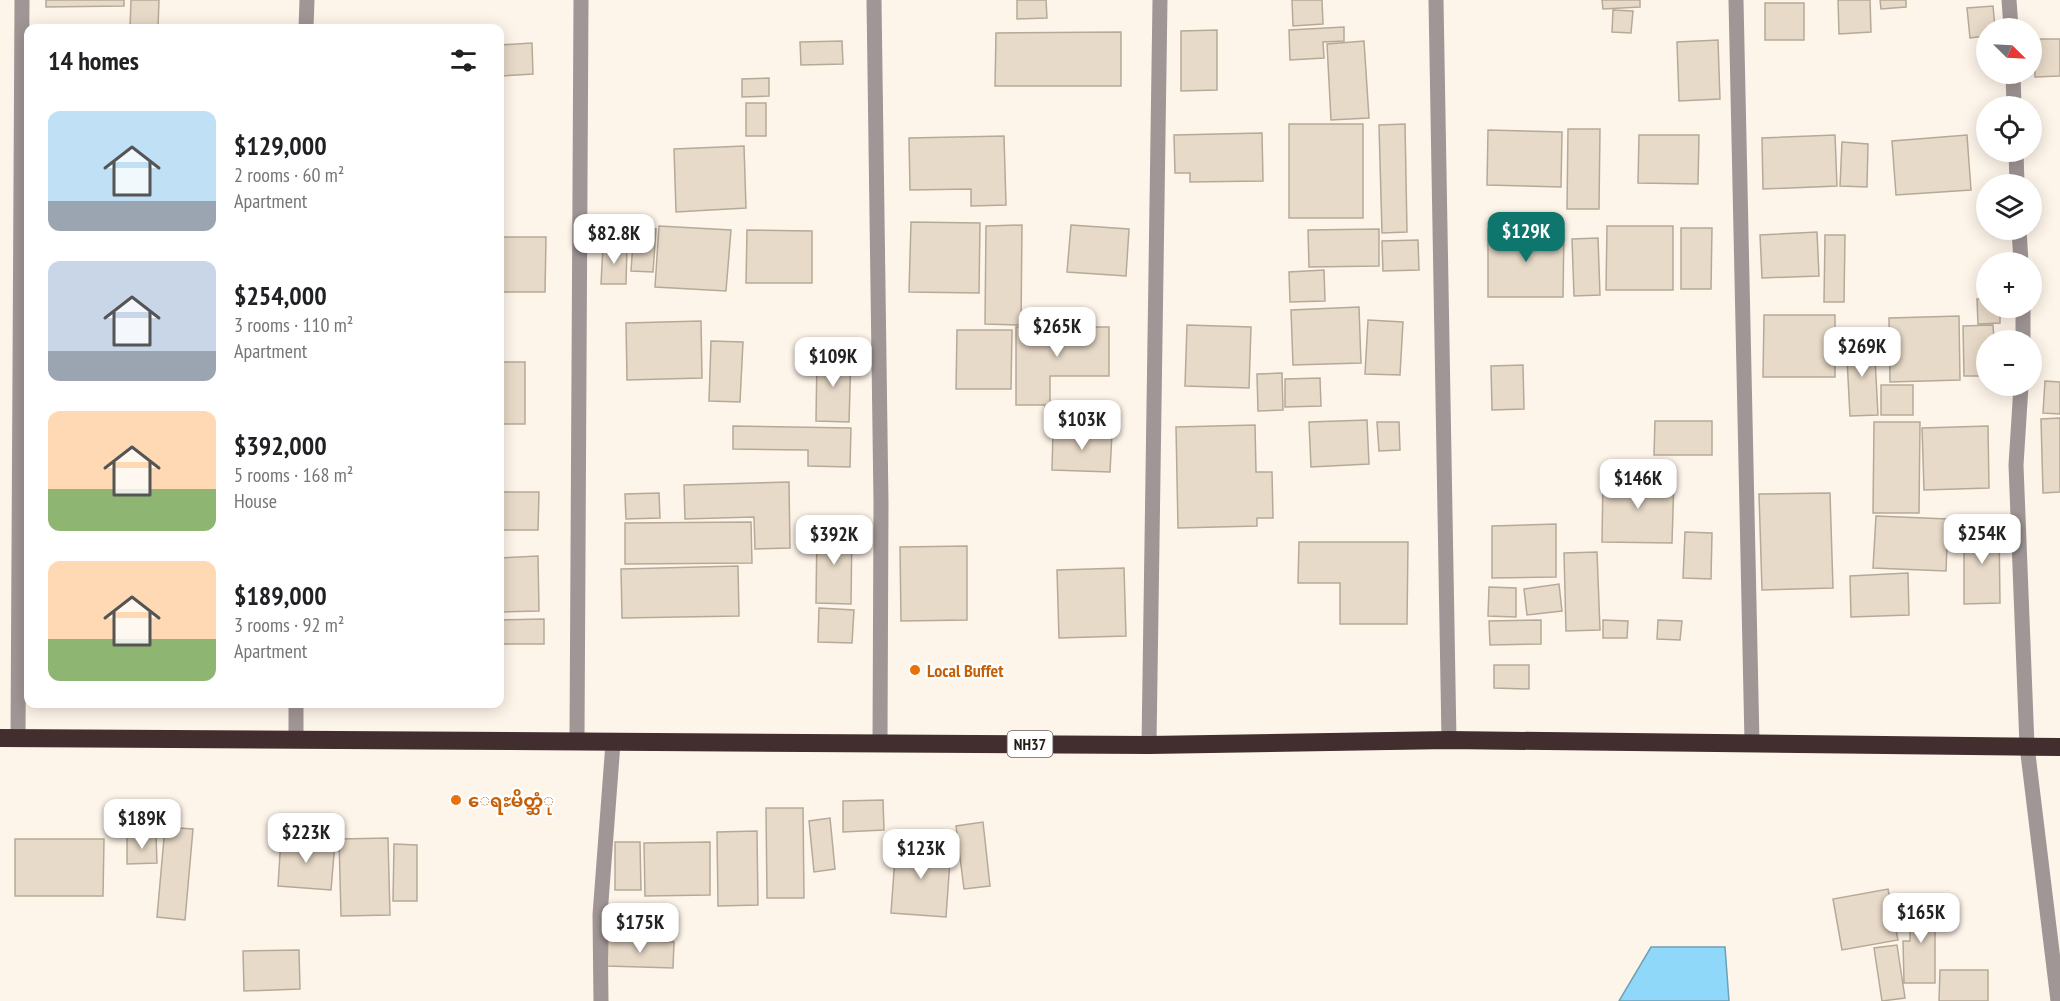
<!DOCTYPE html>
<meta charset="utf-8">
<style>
body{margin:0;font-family:"PT Sans Narrow","Noto Sans Myanmar",sans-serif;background:#f6f6f6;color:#202124;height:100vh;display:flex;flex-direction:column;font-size:22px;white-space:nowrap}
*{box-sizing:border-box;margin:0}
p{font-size:20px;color:#757577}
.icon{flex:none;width:33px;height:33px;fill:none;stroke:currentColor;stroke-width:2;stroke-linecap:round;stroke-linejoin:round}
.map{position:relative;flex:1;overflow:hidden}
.panel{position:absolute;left:24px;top:24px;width:480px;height:684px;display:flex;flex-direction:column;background:#fff;border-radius:12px;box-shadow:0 3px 15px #0003}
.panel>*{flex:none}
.needle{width:39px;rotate:114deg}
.fabs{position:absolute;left:1976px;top:18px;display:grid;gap:12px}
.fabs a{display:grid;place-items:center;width:66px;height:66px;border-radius:50%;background:#fff;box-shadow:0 3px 15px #0003;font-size:30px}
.price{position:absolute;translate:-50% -51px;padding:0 14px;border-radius:12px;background:#fff;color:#222;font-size:20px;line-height:39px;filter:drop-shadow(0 2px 3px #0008)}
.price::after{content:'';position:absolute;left:50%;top:36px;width:18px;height:14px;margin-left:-9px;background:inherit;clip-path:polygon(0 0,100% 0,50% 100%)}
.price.selected{background:#0f766e;color:#fff}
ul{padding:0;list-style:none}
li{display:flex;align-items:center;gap:18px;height:150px;padding:0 24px}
li span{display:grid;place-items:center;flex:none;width:168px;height:120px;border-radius:12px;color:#555}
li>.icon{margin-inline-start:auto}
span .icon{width:72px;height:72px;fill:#fffc;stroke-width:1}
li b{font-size:26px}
h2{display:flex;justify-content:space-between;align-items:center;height:72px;padding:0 24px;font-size:26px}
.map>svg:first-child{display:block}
</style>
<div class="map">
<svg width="2060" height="1001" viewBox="0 0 2060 1001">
<rect width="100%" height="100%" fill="#fef5ea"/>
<path fill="#8fd8fa" stroke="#6ea0b6" stroke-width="1.5" d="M 1651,947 L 1725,947 L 1729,1001 L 1619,1001 Z"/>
<path fill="#e8dac8" stroke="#b6a997" stroke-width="1.5" d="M 46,0 L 124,0 L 124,6 L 46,7 Z
M 131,0 L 159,0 L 158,28 L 130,28 Z
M 1017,0 L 1046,0 L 1047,18 L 1017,19 Z
M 1292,0 L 1322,0 L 1323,24 L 1293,26 Z
M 1602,0 L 1640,0 L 1640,7 L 1603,9 Z
M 1838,0 L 1870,0 L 1871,32 L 1839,34 Z
M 1880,0 L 1906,0 L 1906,7 L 1881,9 Z
M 1765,3 L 1804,3 L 1804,40 L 1765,40 Z
M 1993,6 L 1995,28 L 1986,28 L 1986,36 L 1970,38 L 1967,8 Z
M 1613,10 L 1633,11 L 1631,33 L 1612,32 Z
M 1344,27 L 1344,41 L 1323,42 L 1324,58 L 1290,60 L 1289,30 Z
M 1217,30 L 1217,90 L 1181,91 L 1181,31 Z
M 1121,32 L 1121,86 L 995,86 L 996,33 Z
M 2034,39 L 2060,39 L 2060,76 L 2035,77 Z
M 1718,40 L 1720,99 L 1679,101 L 1677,42 Z
M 842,41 L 843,64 L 801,65 L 800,42 Z
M 1364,41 L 1369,118 L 1331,120 L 1327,44 Z
M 532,43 L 533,74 L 500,76 L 500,45 Z
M 769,78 L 769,96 L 742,97 L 742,79 Z
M 746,103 L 766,103 L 766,136 L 746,136 Z
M 1289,124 L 1363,124 L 1363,218 L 1289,218 Z
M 1405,124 L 1407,232 L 1382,233 L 1379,125 Z
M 1568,129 L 1600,129 L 1599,209 L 1567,209 Z
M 1488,130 L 1562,132 L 1561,187 L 1487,185 Z
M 1262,133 L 1263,181 L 1190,182 L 1190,173 L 1175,173 L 1174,135 Z
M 1639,135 L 1699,135 L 1698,184 L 1638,183 Z
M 1835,135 L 1837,186 L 1763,189 L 1762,138 Z
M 1967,135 L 1971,190 L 1896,195 L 1892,141 Z
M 1004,136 L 1006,205 L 971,206 L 971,189 L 910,190 L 909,138 Z
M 1842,142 L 1868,144 L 1867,187 L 1840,186 Z
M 744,146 L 746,208 L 676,212 L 674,149 Z
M 911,222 L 980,223 L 979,293 L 909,292 Z
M 1022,225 L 1021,325 L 985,324 L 986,226 Z
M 1071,225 L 1129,229 L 1126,276 L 1067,272 Z
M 659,226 L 731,230 L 726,291 L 655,287 Z
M 1607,226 L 1673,226 L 1673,290 L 1606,290 Z
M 634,228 L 656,229 L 653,272 L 631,271 Z
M 1681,228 L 1712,228 L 1711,289 L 1681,289 Z
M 1379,229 L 1379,266 L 1309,267 L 1308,230 Z
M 1488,229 L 1564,229 L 1563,297 L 1488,297 Z
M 747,230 L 812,231 L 812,283 L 746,283 Z
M 1817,232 L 1819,276 L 1762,278 L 1760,235 Z
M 1825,235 L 1845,235 L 1844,302 L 1824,302 Z
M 500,237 L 546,237 L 545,292 L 500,292 Z
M 1598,238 L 1600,295 L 1574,296 L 1572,239 Z
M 1418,240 L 1419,270 L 1383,271 L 1382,241 Z
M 603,246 L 627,247 L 626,284 L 601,284 Z
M 1324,270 L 1325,301 L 1290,302 L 1289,272 Z
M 1977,299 L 1986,299 L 1986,308 L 2000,308 L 2000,323 L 1978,324 Z
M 1359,307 L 1361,363 L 1293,365 L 1291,310 Z
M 1764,315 L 1835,315 L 1835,377 L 1763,377 Z
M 1959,316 L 1960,380 L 1890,382 L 1889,318 Z
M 1368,320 L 1403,322 L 1400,375 L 1365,374 Z
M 701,321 L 702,378 L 627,380 L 626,323 Z
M 1187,325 L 1251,327 L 1249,388 L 1185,386 Z
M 1993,325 L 1994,340 L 1986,340 L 1986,376 L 1964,376 L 1963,326 Z
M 1016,327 L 1109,327 L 1109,376 L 1050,376 L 1050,405 L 1016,405 Z
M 957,330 L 1012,330 L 1011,389 L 956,389 Z
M 1874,339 L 1878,415 L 1850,416 L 1846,340 Z
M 711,341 L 743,342 L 740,402 L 709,401 Z
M 817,354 L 851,354 L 849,422 L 816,421 Z
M 500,362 L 525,362 L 525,424 L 500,424 Z
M 1523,365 L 1524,409 L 1492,410 L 1491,366 Z
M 1282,373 L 1283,410 L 1258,411 L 1257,374 Z
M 1320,378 L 1321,406 L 1285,407 L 1285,379 Z
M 2045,381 L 2060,382 L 2060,414 L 2043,413 Z
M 1881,385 L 1913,385 L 1913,415 L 1881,415 Z
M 1071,404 L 1073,425 L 1047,427 L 1045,407 Z
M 2060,418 L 2060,492 L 2043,493 L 2041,419 Z
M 1367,420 L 1369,464 L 1311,467 L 1309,422 Z
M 1655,421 L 1712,421 L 1712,455 L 1654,455 Z
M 1377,422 L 1399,422 L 1400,450 L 1379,451 Z
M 1874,422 L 1920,422 L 1919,513 L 1873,513 Z
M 1255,425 L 1256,472 L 1272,472 L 1273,518 L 1257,518 L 1257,526 L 1178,528 L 1176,427 Z
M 733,426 L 851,428 L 850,467 L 808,466 L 808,450 L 733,449 Z
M 1988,426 L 1989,488 L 1924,490 L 1922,428 Z
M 1053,431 L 1112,433 L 1110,472 L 1052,470 Z
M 1603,478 L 1674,479 L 1672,543 L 1602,542 Z
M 789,482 L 790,548 L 755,549 L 754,517 L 685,519 L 684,485 Z
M 500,492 L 539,492 L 538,530 L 500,530 Z
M 659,493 L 660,518 L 626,519 L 625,494 Z
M 1830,493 L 1833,588 L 1762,590 L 1759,494 Z
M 1876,516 L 1948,519 L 1946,571 L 1873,568 Z
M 751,522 L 752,563 L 625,564 L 625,523 Z
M 1556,524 L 1556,577 L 1492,578 L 1492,526 Z
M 1964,526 L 1999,526 L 2000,603 L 1964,604 Z
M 817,528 L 852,528 L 851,604 L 816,603 Z
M 1685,532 L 1712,533 L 1711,579 L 1683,578 Z
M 1299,542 L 1408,542 L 1407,624 L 1340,624 L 1340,583 L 1298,583 Z
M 967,546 L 967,620 L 901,621 L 900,547 Z
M 1597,552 L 1600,630 L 1566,631 L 1564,553 Z
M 538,556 L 539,611 L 500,612 L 500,558 Z
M 738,566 L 739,616 L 622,618 L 621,569 Z
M 1124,568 L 1126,636 L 1059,638 L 1057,570 Z
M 1908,573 L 1909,615 L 1851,617 L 1850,576 Z
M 1559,584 L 1562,611 L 1527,615 L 1524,589 Z
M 1489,587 L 1516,588 L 1516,617 L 1488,616 Z
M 819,608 L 854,610 L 852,643 L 818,642 Z
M 544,619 L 544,644 L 500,644 L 500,620 Z
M 1541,620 L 1541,644 L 1490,645 L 1489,621 Z
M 1603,620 L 1628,621 L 1627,638 L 1603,638 Z
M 1658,620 L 1682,621 L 1680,640 L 1657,639 Z
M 1494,665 L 1529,665 L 1529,689 L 1494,688 Z
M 883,800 L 884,830 L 843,832 L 843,801 Z
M 766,808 L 803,808 L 804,898 L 767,898 Z
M 830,818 L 835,869 L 814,872 L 809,821 Z
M 983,822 L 990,886 L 964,889 L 956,826 Z
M 165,827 L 193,829 L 185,920 L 157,917 Z
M 757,831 L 758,905 L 718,906 L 717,832 Z
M 156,835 L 157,863 L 127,864 L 127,836 Z
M 281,838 L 335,842 L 331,890 L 278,886 Z
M 388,838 L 390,915 L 341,916 L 339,839 Z
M 15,839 L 104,839 L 103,896 L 15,896 Z
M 615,842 L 640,842 L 641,890 L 615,890 Z
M 710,842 L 710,895 L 645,896 L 644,843 Z
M 896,843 L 951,846 L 946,917 L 891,913 Z
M 394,844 L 417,845 L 417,901 L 393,901 Z
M 1888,889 L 1898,940 L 1842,950 L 1833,899 Z
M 1910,901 L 1935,901 L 1935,983 L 1904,983 L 1903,941 L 1910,941 Z
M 608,939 L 674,942 L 673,968 L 607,966 Z
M 1897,945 L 1905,998 L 1882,1001 L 1874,948 Z
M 299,950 L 300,989 L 244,991 L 243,951 Z
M 1940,970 L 1988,970 L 1988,1001 L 1939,1001 Z"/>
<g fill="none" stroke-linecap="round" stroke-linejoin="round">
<path stroke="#a19696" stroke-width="15" d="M 874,0 L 881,503 L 880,742
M 1436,0 L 1449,740
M 1736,0 L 1752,742
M 2009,0 L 2011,28
M 306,28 L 307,0
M 2013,74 L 2014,106
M 2016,152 L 2017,184
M 2019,230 L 2021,262
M 2023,308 L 2023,340
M 2021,386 L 2016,465 L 2027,746 L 2058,1001
M 18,737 L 22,0
M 296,739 L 296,704
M 577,740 L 581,0
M 1149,745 L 1160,0
M 601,1001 L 600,915 L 613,743"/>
<path stroke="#422e2f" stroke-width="18" d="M 0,738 L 1149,745 L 1449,740 L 2060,747"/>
</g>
<g fill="#e8710a" stroke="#fff" stroke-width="2">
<circle cx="915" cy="670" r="6"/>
<circle cx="456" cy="800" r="6"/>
</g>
<g text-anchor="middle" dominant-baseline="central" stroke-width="4.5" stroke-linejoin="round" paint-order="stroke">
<rect fill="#fff" stroke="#64615c" stroke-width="1.5" x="1007.5" y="731" width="45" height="26" rx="4.5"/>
<g font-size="16" font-weight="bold" fill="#221d16">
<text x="1030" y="744">NH37</text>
</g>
<g font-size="18" font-weight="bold" fill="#c56008" stroke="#fff" text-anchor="start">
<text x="927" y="670">Local Buffet</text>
<text x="468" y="800">ေရႊမိတ္ဆံု</text>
</g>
</g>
</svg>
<div class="fabs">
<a><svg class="needle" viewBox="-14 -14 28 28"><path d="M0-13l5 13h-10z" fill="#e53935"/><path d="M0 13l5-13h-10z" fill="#757577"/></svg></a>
<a><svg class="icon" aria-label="locate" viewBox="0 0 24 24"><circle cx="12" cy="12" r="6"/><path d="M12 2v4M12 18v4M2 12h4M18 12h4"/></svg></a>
<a><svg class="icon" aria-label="layers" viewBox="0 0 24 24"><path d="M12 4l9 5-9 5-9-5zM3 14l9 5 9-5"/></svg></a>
<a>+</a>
<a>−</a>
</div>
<b class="price selected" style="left:1526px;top:263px">$129K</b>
<b class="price" style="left:614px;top:265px">$82.8K</b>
<b class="price" style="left:1057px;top:358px">$265K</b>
<b class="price" style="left:1862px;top:378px">$269K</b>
<b class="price" style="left:833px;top:388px">$109K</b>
<b class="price" style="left:1082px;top:451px">$103K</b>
<b class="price" style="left:1638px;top:510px">$146K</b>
<b class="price" style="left:1982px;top:565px">$254K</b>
<b class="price" style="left:834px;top:566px">$392K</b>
<b class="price" style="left:142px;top:850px">$189K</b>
<b class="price" style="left:306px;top:864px">$223K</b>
<b class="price" style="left:921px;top:880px">$123K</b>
<b class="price" style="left:1921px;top:944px">$165K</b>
<b class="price" style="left:640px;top:954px">$175K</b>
<section class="panel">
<h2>14 homes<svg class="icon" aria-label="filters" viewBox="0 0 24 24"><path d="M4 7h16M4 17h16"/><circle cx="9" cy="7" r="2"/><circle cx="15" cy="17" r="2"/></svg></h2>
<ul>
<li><span style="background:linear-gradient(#bfe0f5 75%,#9aa5b1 0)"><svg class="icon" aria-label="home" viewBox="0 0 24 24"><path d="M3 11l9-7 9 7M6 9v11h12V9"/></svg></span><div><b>$129,000</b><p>2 rooms · 60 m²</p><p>Apartment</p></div></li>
<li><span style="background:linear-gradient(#c9d6e8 75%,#9aa5b1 0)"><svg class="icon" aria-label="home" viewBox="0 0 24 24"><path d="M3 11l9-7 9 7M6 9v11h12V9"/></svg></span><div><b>$254,000</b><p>3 rooms · 110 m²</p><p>Apartment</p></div></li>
<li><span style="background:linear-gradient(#ffd9b3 65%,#8fb573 0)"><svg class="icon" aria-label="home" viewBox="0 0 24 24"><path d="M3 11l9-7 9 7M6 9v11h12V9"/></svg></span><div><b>$392,000</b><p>5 rooms · 168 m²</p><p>House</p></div></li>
<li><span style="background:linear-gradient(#ffd9b3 65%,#8fb573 0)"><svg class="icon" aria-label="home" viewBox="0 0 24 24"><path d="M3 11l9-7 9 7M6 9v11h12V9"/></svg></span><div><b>$189,000</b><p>3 rooms · 92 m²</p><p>Apartment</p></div></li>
</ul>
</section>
</div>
